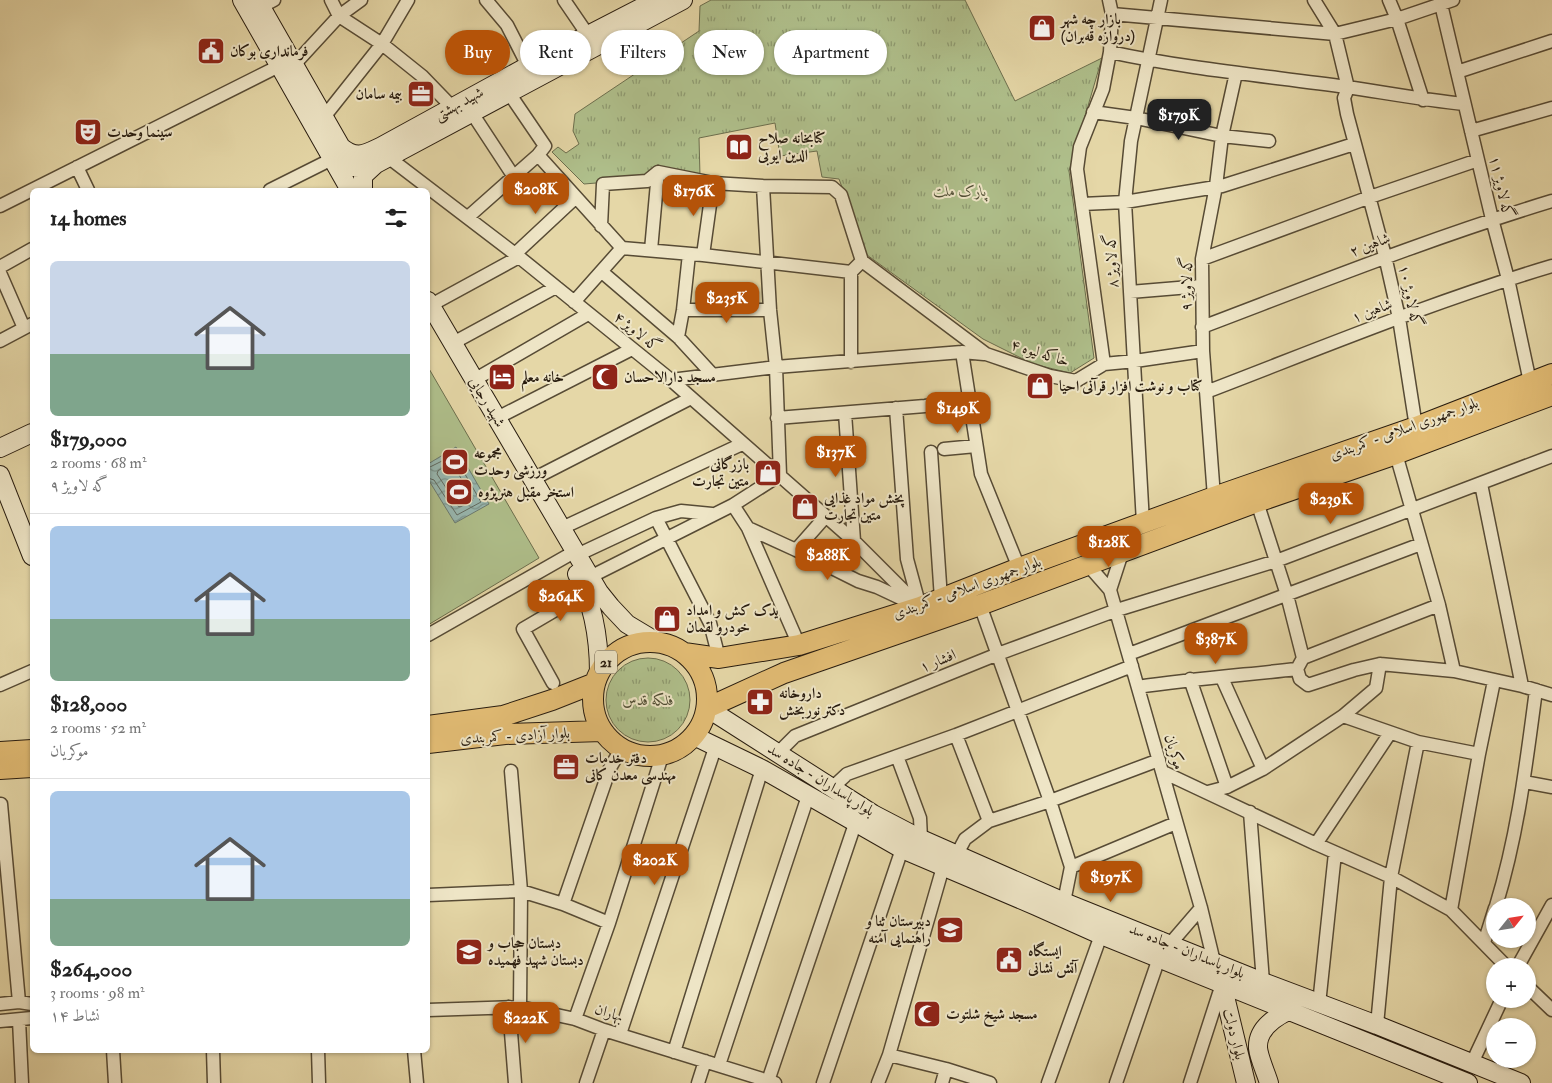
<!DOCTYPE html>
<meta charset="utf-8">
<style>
body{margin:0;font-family:"IM FELL Double Pica",Amiri,serif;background:#f2f2f2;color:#222;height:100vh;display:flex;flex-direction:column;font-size:19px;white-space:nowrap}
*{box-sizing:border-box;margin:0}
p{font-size:16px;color:#767676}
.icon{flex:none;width:28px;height:28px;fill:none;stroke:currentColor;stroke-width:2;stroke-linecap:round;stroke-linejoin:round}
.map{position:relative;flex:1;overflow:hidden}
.side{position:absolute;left:30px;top:188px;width:400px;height:865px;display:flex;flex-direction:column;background:#fff;border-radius:8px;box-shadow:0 1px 4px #0004}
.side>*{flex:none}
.banner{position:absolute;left:445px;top:30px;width:475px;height:45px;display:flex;gap:10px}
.needle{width:32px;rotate:60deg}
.controls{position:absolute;left:1486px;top:898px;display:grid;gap:10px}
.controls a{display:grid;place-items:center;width:50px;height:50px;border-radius:50%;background:#fff;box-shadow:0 1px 4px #0004;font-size:25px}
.price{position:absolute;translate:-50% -42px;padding:0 11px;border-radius:10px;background:#b45309;color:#fff;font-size:16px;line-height:32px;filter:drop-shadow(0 1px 2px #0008)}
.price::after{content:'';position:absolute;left:50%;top:30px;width:15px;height:11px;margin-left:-8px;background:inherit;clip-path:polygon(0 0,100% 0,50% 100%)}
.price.selected{background:#222;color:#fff}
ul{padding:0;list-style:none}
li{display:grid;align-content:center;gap:10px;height:265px;padding:0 20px}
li+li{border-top:1px solid #e0e0e0}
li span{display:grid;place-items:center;height:155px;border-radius:8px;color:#555}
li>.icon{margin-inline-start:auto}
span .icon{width:90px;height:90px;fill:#fffc;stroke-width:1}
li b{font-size:21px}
h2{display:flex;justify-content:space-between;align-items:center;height:60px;padding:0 20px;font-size:21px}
.tag{padding:0 18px;border-radius:22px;background:#fff;box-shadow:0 1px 4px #0004;font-size:18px;line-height:45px}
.tag.selected{background:#b45309;color:#fff}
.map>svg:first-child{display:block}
</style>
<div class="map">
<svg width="1552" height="1083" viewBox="0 0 1552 1083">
<defs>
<pattern id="park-tufts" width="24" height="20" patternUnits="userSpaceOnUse" patternTransform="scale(1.25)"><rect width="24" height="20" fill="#afbf8b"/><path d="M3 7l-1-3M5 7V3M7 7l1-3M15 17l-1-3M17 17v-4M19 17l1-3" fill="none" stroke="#8e9a70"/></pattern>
<pattern id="water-waves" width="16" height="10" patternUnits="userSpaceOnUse" patternTransform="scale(1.25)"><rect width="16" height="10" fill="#98b8b1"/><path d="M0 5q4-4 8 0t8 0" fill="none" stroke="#7c958e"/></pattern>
</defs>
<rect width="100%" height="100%" fill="#e5d7a7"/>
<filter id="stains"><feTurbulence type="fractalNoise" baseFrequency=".004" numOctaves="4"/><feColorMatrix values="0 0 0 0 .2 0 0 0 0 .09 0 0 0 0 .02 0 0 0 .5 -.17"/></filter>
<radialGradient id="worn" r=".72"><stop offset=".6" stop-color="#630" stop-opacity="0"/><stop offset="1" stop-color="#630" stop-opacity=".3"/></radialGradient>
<path fill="url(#park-tufts)" stroke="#6c6e4d" d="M 711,0 L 965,0 L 1015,101 L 1102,58 L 1069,171 L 1094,358 L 1070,373 L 1033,364 L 983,339 L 867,255 L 839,179 L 822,177 L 817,151 L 780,156 L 775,123 L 699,138 L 700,176 L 645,179 L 584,184 L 552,152 L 558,147 L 566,153 L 579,144 L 573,131 L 575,114 L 699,31 L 700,6 Z
M606 700a42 42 0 1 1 84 0a42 42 0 1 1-84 0Z"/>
<path fill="#afbf8b" stroke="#6c6e4d" d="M 428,367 L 539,558 L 428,625 Z"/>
<path fill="url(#water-waves)" stroke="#6b7a70" d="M 456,447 L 489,504 L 455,523 L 428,479 L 428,464 Z"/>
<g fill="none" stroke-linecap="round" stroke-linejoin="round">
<path stroke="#606a60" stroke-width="1" d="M 450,464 L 453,465 L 473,498 L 472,501 L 460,507 L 458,506 L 437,474 L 438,471 Z
M 428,468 L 454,455 L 481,502 L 457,515 L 434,480 L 428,478"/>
<g stroke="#574b35" stroke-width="15">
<path id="street" d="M 331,0 L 339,16 L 382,44 L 422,76 L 452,107
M 486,0 L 507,25 L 528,66
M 564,0 L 592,41
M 1314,0 L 1335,34 L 1348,88
M 1389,0 L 1397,19 L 1423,100
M 1440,0 L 1492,219 L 1508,279 L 1530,382
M 261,7 L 274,0
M 1112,14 L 1335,34 L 1397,19 L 1453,0
M 1110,52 C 1188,69 1268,76 1347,87 C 1387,93 1425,100 1464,104
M 293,66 L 339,16 L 361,0
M 1457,72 L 1552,41
M 1348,88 L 1344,98 L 1347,114 L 1385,256 L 1399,318 L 1416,427
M 1093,112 L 1136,118 L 1222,136 L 1269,141
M 472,113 L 514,177
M 324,117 L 382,44 L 408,0
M 1471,131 L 1552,108
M 538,155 L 622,248 L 703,255 L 851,272 L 862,261
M 388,157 L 519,257 L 671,380 L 854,541 L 920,607
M 77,167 L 88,190
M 270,190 L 332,159
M 1082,204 L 1125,202 L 1222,186 L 1354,144
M 0,206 L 279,66
M 468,217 L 538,155 L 545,146 L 509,93
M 601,226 L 603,184 L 647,181 L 658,172 L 713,183 L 763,186 L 832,187 L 841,195 L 862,261 L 986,354 L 1050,376 L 1076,381 L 1104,364 L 1077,169 L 1080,147 L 1103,89 L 1110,52 L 1112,14 L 1109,0
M 651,250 L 658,172
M 515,254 L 576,197
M 703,255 L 713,183
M 1202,259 L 1370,197 L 1478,160
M 0,267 L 32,249
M 602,272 L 678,337 L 712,374
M 0,273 L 24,328
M 1130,292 L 1202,286
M 574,302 L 622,248
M 431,305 L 519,257
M 683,310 L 770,310
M 1202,327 C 1318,283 1433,237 1552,201
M 678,337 L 683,310 L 689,254
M 0,341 L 32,324
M 453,343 L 556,287
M 962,352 L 981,474 L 1019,568
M 851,362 L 851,272
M 1104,364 L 1135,361 L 1203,351
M 474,380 L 588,314
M 671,380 L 776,367 L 962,352 L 984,354
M 1206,392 C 1321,348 1434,301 1552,266
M 896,408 L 907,559 L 920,607
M 845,413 L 854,541
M 497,418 L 632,349
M 777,418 L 925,406 L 969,400
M 944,449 L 976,446
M 931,452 L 941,599
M 1396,454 L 1439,605 L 1454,671
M 533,479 L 691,398
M 1481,484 L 1522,686
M 1214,497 L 1203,351 L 1202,259 L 1216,186 L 1222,136 L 1236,73
M 1257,502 L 1287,595 L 1303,658
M 733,505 L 748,528 L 799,645
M 656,518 L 710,623 L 719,658
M 1143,523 L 1125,202 L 1131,141 L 1161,0
M 562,528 L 742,444
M 748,528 L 796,550 L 858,581 L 877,587 L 911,603
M 796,550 L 826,516
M 1122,553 L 1110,590 L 1201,908 L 1214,962
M 577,555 L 656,518 L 681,511 L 712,514
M 1088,565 L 1110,590
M 590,577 L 733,505 L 780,475 L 776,367 L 770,310 L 763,186
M 980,605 L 1050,801 L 1071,867 L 1064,902
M 1439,605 L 1303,658 L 1297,669 L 1300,679 L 1308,685 L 1354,670 L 1380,664 L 1454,671 L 1522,686 L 1552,695
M 428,635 L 567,556
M 1129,654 L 1421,544
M 1222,678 L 1263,769
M 1190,679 L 1227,787
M 553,683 L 523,629 L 586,592
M 0,685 L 32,671
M 1138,687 C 1191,679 1244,675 1297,669
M 1343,716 L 1418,742 L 1479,754
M 956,735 L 989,821
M 778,753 L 795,736 L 998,654 L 1117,610 L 1276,561 L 1552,456
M 897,756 L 920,818 L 921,839
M 511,771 L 521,891 L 520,1007
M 1163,772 L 1316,844 L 1391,877 L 1451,910 L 1506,966
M 1524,782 L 1552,787
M 832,788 L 847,774 L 956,735 L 1132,666
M 1208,792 L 1227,787 L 1263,769 L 1343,716 L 1376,688 L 1380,664
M 1,804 L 19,1002
M 1250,812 L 1263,982
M 1316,844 L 1390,733
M 957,854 L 965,839 L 989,821 L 1050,801 L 1159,760
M 1071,867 L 1176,823
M 428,895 L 521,891 L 563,904 L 609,923
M 563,904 L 610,768 L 621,749
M 1496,906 C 1518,834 1526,765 1536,690
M 1451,910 L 1479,754 L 1494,681
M 1484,943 L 1495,908
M 1170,944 L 1201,908
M 1518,966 L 1552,905
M 1528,987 L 1552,1010
M 0,1004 L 19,1002 L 32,1004
M 1319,1004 L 1335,853
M 509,1007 L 515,1083
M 428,1010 L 520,1007 L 575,1019 L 604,1030 L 775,1083
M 575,1019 L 609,923 L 662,756
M 19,1020 L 22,1083
M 0,1021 L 32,1018
M 1377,1025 L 1391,877 L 1418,742
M 620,1034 L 715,748
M 113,1050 L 115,1083
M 213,1050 L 214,1083
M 318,1050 L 319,1083
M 414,1050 L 417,1083
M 674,1052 L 762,769
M 889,1055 L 946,1069 L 942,1083
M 1472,1063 L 1502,999
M 719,1065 L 808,796
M 946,1069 L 990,1083
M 768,1081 L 855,824
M 586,1083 L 604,1030
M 698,1083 L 705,1061
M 823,1083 L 902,849
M 878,1083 L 889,1055 L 943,867
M 1048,1083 L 1101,935
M 1116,1083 L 1159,958
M 1190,1083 L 1222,984"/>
</g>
<g stroke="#281c0f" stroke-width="20">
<path id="secondary" d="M 242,0 L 350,190
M 257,0 L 341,147 C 357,160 365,154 382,146 L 528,66 L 656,0
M 329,153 C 345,167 355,171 376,164 L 683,0
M 363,190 L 363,176 L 376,164
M 428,301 L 599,592 L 611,607 L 627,624 L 657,642
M 0,448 L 32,433
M 0,475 L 32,556
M 577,574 C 594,605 599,638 599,673
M 707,708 L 873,814 L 921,839 L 1064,902 L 1263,982 L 1377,1025 L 1521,1083
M 694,736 L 762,769 L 902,849 L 1036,906 L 1101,935 L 1468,1083
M 1222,984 L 1246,1083
M 1269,1083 C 1266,1073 1259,1058 1258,1048 C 1257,1029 1275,1017 1290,1010"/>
</g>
<g stroke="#281c0f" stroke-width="22">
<path id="primary" d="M593 699a57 57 0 1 1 114 0a57 57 0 1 1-114 0Z
M 684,653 L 719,658 L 799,645 L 920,607 L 1019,568 L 1214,497 L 1416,427 L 1552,374
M 707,708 L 784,673 L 980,605 L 1257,502 L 1396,454 L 1552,395
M 428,726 L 503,716 L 552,700 L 595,683
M 428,743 L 505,734 L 602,731
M 0,752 L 32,750
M 0,769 L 32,767"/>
</g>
<use href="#street" stroke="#eee5c6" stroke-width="12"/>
<use href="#secondary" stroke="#eee5c6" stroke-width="18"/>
<use href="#primary" stroke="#e2bc74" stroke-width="20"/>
</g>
<defs>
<g id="shop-square" transform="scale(1.4375)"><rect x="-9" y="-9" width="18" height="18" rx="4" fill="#8f2418" stroke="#eee5c6"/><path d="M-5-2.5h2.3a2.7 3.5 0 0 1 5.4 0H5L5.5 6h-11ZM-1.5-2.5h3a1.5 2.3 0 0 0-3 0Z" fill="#fff"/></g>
<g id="civic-square" transform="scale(1.4375)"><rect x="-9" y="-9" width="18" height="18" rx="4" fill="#8f2418" stroke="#eee5c6"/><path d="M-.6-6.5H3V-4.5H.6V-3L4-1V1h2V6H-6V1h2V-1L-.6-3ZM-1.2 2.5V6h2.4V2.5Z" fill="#fff"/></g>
<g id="office-square" transform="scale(1.4375)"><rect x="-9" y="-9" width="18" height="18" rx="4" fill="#8f2418" stroke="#eee5c6"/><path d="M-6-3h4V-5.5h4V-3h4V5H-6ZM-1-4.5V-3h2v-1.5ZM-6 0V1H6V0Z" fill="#fff"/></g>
<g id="theatre-square" transform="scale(1.4375)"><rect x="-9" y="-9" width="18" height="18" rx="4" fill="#8f2418" stroke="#eee5c6"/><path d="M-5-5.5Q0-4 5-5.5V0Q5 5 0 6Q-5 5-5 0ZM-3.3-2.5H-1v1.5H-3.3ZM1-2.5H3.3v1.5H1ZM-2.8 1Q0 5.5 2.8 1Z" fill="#fff"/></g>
<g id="library-square" transform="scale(1.4375)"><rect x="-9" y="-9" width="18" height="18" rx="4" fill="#8f2418" stroke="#eee5c6"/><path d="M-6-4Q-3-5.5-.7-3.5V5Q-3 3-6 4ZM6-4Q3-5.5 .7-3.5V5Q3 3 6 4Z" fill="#fff"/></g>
<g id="hotel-square" transform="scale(1.4375)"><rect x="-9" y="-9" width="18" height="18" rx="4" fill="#8f2418" stroke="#eee5c6"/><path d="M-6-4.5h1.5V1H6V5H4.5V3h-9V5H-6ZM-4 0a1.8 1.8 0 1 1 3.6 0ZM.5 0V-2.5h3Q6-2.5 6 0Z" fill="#fff"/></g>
<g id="mosque-square" transform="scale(1.4375)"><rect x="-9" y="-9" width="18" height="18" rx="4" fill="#8f2418" stroke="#eee5c6"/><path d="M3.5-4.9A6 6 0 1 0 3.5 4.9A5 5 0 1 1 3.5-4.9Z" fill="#fff"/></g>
<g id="stadium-square" transform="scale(1.4375)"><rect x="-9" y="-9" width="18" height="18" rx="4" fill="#8f2418" stroke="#eee5c6"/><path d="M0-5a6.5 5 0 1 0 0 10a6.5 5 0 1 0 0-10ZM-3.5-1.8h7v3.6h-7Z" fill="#fff"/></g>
<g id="pharmacy-square" transform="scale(1.4375)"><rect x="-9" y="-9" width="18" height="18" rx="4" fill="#8f2418" stroke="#eee5c6"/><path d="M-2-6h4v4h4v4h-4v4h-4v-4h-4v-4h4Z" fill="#fff"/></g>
<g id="school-square" transform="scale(1.4375)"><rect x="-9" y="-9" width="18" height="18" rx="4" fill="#8f2418" stroke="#eee5c6"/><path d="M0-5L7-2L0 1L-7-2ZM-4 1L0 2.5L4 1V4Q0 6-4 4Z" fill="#fff"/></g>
</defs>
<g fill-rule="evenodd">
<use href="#shop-square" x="1042" y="28"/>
<use href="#civic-square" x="211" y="51"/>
<use href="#office-square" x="421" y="94"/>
<use href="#theatre-square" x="88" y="132"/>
<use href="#library-square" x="739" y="147"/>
<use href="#hotel-square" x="502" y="377"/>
<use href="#mosque-square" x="605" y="377"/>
<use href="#shop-square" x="1040" y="386"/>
<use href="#stadium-square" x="455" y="462"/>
<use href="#shop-square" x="768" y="473"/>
<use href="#stadium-square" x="459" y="492"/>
<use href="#shop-square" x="805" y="507"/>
<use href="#shop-square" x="667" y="619"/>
<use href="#pharmacy-square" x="760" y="702"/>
<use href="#office-square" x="566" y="767"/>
<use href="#school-square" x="950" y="930"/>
<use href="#school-square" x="469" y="952"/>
<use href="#civic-square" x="1009" y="960"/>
<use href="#mosque-square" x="927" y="1014"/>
</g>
<g text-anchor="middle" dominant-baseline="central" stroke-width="4" stroke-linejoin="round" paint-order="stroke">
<rect fill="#eee5c6" stroke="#635846" stroke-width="1" x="595" y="650.5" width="22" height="23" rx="4"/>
<g font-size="14" font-weight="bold" fill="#281c0f">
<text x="606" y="662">21</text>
</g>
<g font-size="15" font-weight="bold" fill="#281c0f" stroke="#eee5c6" text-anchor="start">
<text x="1061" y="19">بازار چه شهر<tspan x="1061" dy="17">(دروازه قه‌بران)</tspan></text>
<text x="230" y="51">فرمانداری بوکان</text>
<text x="402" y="94" text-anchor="end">بیمه سامان</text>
<text x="107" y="132">سینما وحدت</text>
<text x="758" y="138">کتابخانه صلاح<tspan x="758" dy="17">الدین ایوبی</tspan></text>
<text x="521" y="377">خانه معلم</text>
<text x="624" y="377">مسجد دارالاحسان</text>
<text x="1059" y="386">کتاب و نوشت افزار قرآنی احیا</text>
<text x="474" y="453">مجموعه<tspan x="474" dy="17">ورزشی وحدت</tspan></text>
<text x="749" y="464" text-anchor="end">بازرگانی<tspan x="749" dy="17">متین تجارت</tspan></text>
<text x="478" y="492">استخر مقبل هنرپژوه</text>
<text x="824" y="498">پخش مواد غذایی<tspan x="824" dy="17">متین تجارت</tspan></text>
<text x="686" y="610">یدک کش و امداد<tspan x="686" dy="17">خودرو لقمان</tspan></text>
<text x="779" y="693">داروخانه<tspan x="779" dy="17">دکتر نوربخش</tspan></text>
<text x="585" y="758">دفتر خدمات<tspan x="585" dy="17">مهندسی معدن کانی</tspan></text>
<text x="931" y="921" text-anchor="end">دبیرستان ثنا و<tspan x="931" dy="17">راهنمایی آمنه</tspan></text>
<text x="488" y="943">دبستان حجاب و<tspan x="488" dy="17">دبستان شهید فهمیده</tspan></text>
<text x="1028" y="951">ایستگاه<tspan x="1028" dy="17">آتش نشانی</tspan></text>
<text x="946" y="1014">مسجد شیخ شلتوت</text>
</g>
<g font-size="15" fill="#281c0f" stroke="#eee5c6">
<text transform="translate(459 104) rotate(-29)">شهید بهشتی</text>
<text transform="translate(1501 187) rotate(77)">گه لاویژ ۱۱</text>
<text transform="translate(1370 245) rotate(-21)">شاهین ۲</text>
<text transform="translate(1112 261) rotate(-93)">گه لاویژ ۸</text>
<text transform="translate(1187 284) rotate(-89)">گه لاویژ ۹</text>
<text transform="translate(1410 296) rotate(78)">گه لاویژ ۱۰</text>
<text transform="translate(1372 311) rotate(-21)">شاهین ۱</text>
<text transform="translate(637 332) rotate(39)">گه لاویژ ۴</text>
<text transform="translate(1040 353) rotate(17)">خاکه لیوه ۴</text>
<text transform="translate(487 402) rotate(59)">شهید رجایی</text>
<text transform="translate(1404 429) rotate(-20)">بلوار جمهوری اسلامی - کمربندی</text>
<text transform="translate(967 588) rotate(-20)">بلوار جمهوری اسلامی - کمربندی</text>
<text transform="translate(938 661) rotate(-22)">افشار ۱</text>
<text transform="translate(515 736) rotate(-3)">بلوار آزادی - کمربندی</text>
<text transform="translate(1174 752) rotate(73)">موکریان</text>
<text transform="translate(821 780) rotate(32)">بلوار پاسداران - جاده سد</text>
<text transform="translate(1187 951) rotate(22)">بلوار پاسداران - جاده سد</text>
<text transform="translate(609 1013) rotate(18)">بهاران</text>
<text transform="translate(1234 1034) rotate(76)">بلوار دولت</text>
</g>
<g font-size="15" font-style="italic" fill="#504d34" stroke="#eee5c6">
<text x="960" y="191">پارک ملت</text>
<text x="648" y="700">فلکه قدس</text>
</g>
</g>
<rect width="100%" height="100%" filter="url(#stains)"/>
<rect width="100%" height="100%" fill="url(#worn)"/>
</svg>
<div class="controls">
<a><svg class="needle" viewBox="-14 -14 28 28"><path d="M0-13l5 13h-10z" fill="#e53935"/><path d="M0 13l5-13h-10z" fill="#767676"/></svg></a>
<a>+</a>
<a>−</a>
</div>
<b class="price selected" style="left:1179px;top:141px">$179K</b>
<b class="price" style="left:536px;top:215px">$208K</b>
<b class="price" style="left:694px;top:217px">$176K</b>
<b class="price" style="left:727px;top:324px">$235K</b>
<b class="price" style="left:958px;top:434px">$149K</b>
<b class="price" style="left:836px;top:478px">$137K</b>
<b class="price" style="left:1331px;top:525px">$239K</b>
<b class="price" style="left:1109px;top:568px">$128K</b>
<b class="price" style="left:828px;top:581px">$288K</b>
<b class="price" style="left:561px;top:622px">$264K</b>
<b class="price" style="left:1216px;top:665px">$387K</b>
<b class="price" style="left:655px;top:886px">$202K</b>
<b class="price" style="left:1111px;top:903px">$197K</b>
<b class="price" style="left:526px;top:1044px">$222K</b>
<div class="banner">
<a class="tag selected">Buy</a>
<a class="tag">Rent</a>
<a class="tag">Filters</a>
<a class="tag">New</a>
<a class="tag">Apartment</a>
</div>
<section class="side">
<h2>14 homes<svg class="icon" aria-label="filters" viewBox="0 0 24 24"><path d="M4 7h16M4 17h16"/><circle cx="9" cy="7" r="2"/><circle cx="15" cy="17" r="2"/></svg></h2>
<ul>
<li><span style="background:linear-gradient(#c9d6e8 60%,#7fa58c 0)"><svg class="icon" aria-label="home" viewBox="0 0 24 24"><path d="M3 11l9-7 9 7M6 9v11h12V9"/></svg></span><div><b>$179,000</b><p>2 rooms · 68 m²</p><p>گه لاویژ ۹</p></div></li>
<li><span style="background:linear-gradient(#a9c7e8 60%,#7fa58c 0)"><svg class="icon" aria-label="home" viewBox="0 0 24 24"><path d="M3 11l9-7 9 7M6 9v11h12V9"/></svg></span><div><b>$128,000</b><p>2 rooms · 52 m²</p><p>موکریان</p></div></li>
<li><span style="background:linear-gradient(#a9c7e8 70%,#7fa58c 0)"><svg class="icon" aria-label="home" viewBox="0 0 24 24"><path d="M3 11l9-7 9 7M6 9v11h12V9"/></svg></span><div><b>$264,000</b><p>3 rooms · 98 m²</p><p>نشاط ۱۴</p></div></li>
</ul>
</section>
</div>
